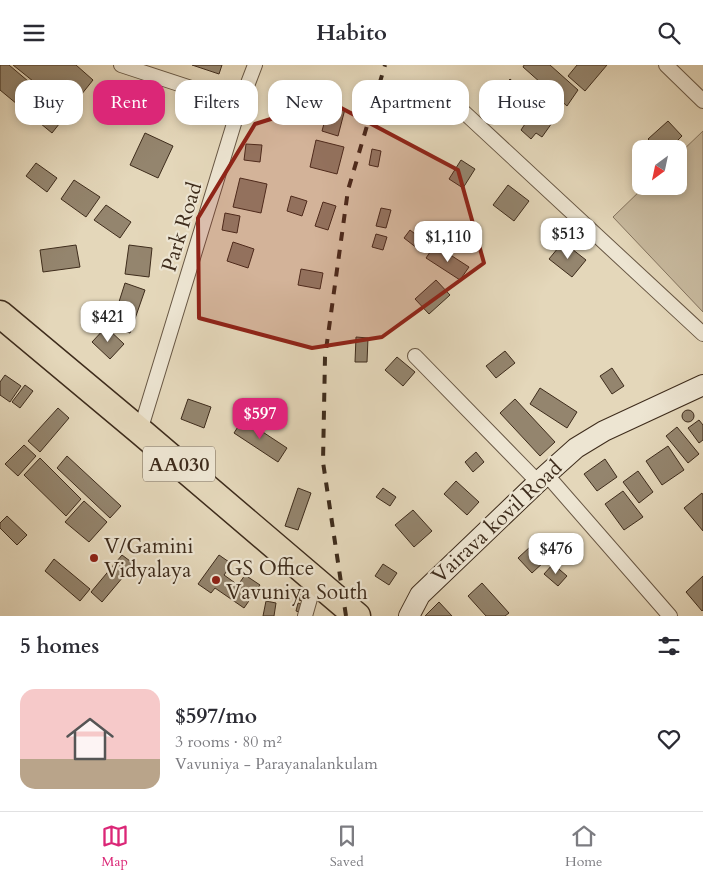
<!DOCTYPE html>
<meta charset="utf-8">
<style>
body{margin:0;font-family:Cardo,serif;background:#f2f2f3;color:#2b2b33;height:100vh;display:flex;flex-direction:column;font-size:19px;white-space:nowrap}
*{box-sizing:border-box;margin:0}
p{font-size:16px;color:#7c7c81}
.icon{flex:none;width:28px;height:28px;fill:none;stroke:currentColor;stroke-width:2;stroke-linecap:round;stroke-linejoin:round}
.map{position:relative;height:551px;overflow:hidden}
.details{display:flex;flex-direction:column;background:#fff;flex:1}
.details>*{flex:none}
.banner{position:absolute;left:15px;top:15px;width:674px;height:45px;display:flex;gap:10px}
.needle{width:32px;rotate:213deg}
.buttons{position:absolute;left:632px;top:75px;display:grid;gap:10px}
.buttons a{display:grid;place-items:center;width:55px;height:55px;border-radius:10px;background:#fff;box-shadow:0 2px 8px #0003;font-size:25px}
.price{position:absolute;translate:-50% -42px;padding:0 11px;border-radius:10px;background:#fff;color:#222;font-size:16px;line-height:32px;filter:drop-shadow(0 1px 2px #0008)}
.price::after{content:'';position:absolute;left:50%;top:30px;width:15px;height:11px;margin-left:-8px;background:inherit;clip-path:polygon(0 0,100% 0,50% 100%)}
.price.current{background:#db2777;color:#fff}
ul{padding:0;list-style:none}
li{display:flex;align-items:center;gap:15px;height:125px;padding:0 20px}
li+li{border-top:1px solid #e1e1e2}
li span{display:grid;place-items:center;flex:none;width:140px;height:100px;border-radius:15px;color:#555}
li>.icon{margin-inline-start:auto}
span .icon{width:60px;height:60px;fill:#fffc;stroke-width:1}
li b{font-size:21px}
h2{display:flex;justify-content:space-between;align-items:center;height:60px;padding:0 20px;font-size:21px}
.tag{padding:0 18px;border-radius:15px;background:#fff;box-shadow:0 2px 8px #0003;font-size:18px;line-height:45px}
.tag.current{background:#db2777;color:#fff}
header{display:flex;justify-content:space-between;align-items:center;height:65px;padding:0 20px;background:#fff;font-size:22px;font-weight:800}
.tab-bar{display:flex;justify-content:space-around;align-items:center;height:70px;border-top:1px solid #e1e1e2;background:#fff;font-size:14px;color:#7c7c81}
.tab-bar a{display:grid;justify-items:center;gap:2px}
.tab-bar .current{color:#db2777}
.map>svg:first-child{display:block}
</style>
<header><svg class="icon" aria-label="menu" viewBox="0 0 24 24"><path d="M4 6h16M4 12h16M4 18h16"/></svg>Habito<svg class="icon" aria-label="search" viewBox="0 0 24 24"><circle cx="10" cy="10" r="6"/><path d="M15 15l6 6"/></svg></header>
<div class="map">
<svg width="703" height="551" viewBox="0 0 703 551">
<rect width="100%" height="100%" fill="#e4d7ba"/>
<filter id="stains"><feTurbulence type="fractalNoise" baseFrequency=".004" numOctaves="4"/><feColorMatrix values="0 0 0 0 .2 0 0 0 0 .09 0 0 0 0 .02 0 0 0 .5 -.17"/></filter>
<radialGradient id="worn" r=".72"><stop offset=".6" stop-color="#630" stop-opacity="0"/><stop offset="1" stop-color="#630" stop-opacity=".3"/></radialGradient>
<path fill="#c8ba9f" stroke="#83735e" d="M 703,66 L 703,247 L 613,152 L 645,121 L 679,121 L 679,89 Z"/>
<path fill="#94856e" stroke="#3e2c1c" d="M 0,0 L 9,0 L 67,49 L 52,68 L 0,25 Z
M 13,0 L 76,0 L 93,15 L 69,45 Z
M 192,0 L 222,0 L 219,9 Z
M 524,0 L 550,0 L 578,25 L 567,41 L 523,2 Z
M 577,0 L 607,0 L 585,26 L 568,11 Z
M 510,14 L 527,29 L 516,42 L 499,27 Z
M 541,32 L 559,48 L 542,72 L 536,68 L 531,74 L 521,65 L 525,59 L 521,54 Z
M 329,40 L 345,44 L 338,71 L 322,66 Z
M 668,56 L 682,71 L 669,84 L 658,84 L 648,74 Z
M 145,68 L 173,81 L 158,113 L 130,100 Z
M 316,75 L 344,82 L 337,109 L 310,102 Z
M 246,79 L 262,80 L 260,97 L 244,95 Z
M 372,84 L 381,86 L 378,102 L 369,100 Z
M 461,95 L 475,104 L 463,123 L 449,114 Z
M 36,98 L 57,113 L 47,127 L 26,111 Z
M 240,113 L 267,119 L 261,148 L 233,142 Z
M 74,115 L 100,132 L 86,152 L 61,134 Z
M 508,120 L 529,136 L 514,156 L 493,140 Z
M 291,131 L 307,136 L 302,151 L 287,146 Z
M 323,137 L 336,141 L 328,165 L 315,161 Z
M 106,140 L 131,157 L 120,173 L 94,155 Z
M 381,143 L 391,145 L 386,163 L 376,161 Z
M 225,148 L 240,151 L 237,168 L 222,165 Z
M 410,165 L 428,179 L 422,187 L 404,173 Z
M 376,169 L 387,172 L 383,185 L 372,182 Z
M 233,177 L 254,184 L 248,203 L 227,196 Z
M 563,177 L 586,195 L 572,212 L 549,194 Z
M 76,180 L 80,202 L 43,207 L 40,185 Z
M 129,180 L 152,183 L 149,212 L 125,209 Z
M 435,180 L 469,202 L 460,215 L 426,193 Z
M 301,204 L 323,208 L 320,224 L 298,220 Z
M 436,215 L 450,230 L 429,249 L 415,234 Z
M 125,218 L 145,225 L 130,268 L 111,262 Z
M 106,262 L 124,279 L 110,294 L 92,277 Z
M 356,272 L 368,273 L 367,297 L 355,297 Z
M 505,286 L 515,298 L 496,313 L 486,301 Z
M 397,292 L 415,307 L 403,321 L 385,305 Z
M 612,303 L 624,321 L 612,329 L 600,311 Z
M 5,310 L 21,321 L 10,337 L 0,330 L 0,317 Z
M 25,320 L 33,326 L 20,343 L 12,337 Z
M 540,323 L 577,347 L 567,363 L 530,339 Z
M 188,334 L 211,342 L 204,363 L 181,354 Z
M 515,334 L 555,377 L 540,391 L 500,348 Z
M 58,343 L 69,353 L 40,387 L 28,376 Z
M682 351a6 6 0 1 1 12 0a6 6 0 1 1-12 0Z
M 243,354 L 287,383 L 278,397 L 234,368 Z
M 699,355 L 703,360 L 703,375 L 699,378 L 688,363 Z
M 677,362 L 699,389 L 688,398 L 666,371 Z
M 24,380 L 36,391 L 18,411 L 5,399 Z
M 668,381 L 684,405 L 662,420 L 646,396 Z
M 476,387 L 484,397 L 473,407 L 465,397 Z
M 67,391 L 121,441 L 110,453 L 57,403 Z
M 40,393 L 81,434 L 66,451 L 24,410 Z
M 605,394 L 617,412 L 597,426 L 584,409 Z
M 638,406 L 653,427 L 639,438 L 623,417 Z
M 456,416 L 479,437 L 467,450 L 444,429 Z
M 298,423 L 311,428 L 298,465 L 285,461 Z
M 383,423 L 396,432 L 390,441 L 376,432 Z
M 623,426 L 643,452 L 624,465 L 605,439 Z
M 702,428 L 703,430 L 703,466 L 684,443 Z
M 84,436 L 107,457 L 89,477 L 65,457 Z
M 413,445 L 432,466 L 414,482 L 395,460 Z
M 7,451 L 27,470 L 17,480 L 0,463 L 0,458 Z
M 531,481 L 545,496 L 532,508 L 518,493 Z
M 122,490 L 134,499 L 102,537 L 91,527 Z
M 219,490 L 232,499 L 224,510 L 238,520 L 245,510 L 260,520 L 244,543 L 215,523 L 211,528 L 198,519 Z
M 54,494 L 90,524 L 80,536 L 45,506 Z
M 383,499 L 397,508 L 389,520 L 375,511 Z
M 553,499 L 567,511 L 558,521 L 544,509 Z
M 703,511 L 703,545 L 702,546 L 686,527 Z
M 482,518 L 509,548 L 505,551 L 486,551 L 468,531 Z
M 301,525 L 308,527 L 305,537 L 299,535 Z
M 266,536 L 276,538 L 274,551 L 263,551 Z
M 439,537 L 452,551 L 425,551 Z
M 298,538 L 305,541 L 302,548 L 296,546 Z"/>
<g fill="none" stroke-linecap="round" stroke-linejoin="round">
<g stroke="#685744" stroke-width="16">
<path id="street" d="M 121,0 L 240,39
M 666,0 L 703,36
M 454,38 L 703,269
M 415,291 L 538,417
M 140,366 L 240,39 L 255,0
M 546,409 L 670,551
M 305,551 L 315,516"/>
</g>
<g stroke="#3e2c1c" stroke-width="22">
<path id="secondary" d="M 409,551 L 420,530 L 538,417 L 576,383 L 604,366 L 703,320"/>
</g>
<g stroke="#3e2c1c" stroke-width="29">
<path id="highway" d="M 0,249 L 140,366 L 357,551"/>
</g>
<use href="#street" stroke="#ede5d2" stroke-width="14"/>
<use href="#secondary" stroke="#ede5d2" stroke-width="20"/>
<use href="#highway" stroke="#e4d7ba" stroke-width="26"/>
<path stroke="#3e2c1c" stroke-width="4" stroke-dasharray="9 9" stroke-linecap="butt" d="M 346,551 L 323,397 L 325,292 L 348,125 L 385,0"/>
</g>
<path fill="#8f2418" fill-opacity="0.2" stroke="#8f2418" stroke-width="4" stroke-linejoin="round" d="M 328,36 L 458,105 L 484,198 L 382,272 L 312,283 L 199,253 L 198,153 L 255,59 Z"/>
<g fill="#8f2418" stroke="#ede5d2" stroke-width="2">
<circle cx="94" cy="493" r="5"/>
<circle cx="216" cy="515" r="5"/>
</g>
<g text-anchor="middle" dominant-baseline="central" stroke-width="4.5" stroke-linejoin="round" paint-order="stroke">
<rect fill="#ede5d2" stroke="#726453" stroke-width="1" x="143" y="381.5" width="72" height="35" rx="4"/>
<g font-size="20" font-weight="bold" fill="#3e2c1c">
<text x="179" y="399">AA030</text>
</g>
<g font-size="21" fill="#3e2c1c" stroke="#ede5d2">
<text transform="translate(182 162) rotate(-73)">Park Road</text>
<text transform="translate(497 457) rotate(-43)">Vairava kovil Road</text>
</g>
<g font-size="21" fill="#3e2c1c" stroke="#ede5d2" text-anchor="start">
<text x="104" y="481">V/Gamini<tspan x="104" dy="24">Vidyalaya</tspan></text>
<text x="226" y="503">GS Office<tspan x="226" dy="24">Vavuniya South</tspan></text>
</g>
</g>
<rect width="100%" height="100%" filter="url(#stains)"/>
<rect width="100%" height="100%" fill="url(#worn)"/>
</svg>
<div class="buttons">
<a><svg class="needle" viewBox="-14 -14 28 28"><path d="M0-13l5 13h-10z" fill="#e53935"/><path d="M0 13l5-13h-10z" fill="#7c7c81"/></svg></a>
</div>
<b class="price" style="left:568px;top:195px">$513</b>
<b class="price" style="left:448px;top:198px">$1,110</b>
<b class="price" style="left:108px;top:278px">$421</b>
<b class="price current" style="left:260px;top:375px">$597</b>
<b class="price" style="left:556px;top:510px">$476</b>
<div class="banner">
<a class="tag">Buy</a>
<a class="tag current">Rent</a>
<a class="tag">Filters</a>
<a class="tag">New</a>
<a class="tag">Apartment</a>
<a class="tag">House</a>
</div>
</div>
<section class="details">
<h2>5 homes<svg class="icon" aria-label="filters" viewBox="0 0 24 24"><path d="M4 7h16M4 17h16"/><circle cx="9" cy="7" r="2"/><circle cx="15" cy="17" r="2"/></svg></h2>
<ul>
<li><span style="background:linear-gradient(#f6c9c9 70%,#b9a48a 0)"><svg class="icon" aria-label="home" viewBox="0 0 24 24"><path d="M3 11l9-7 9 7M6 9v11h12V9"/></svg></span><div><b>$597/mo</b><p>3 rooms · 80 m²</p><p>Vavuniya - Parayanalankulam</p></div><svg class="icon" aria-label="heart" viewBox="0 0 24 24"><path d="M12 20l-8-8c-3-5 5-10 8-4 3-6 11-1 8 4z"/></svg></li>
</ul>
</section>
<nav class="tab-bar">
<a class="current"><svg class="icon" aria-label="map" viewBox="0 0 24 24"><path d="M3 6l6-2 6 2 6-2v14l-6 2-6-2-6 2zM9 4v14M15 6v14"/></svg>Map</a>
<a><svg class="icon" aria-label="saved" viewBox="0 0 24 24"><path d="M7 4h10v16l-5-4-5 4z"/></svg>Saved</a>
<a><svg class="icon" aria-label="home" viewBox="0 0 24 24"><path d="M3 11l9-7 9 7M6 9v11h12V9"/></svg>Home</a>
</nav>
